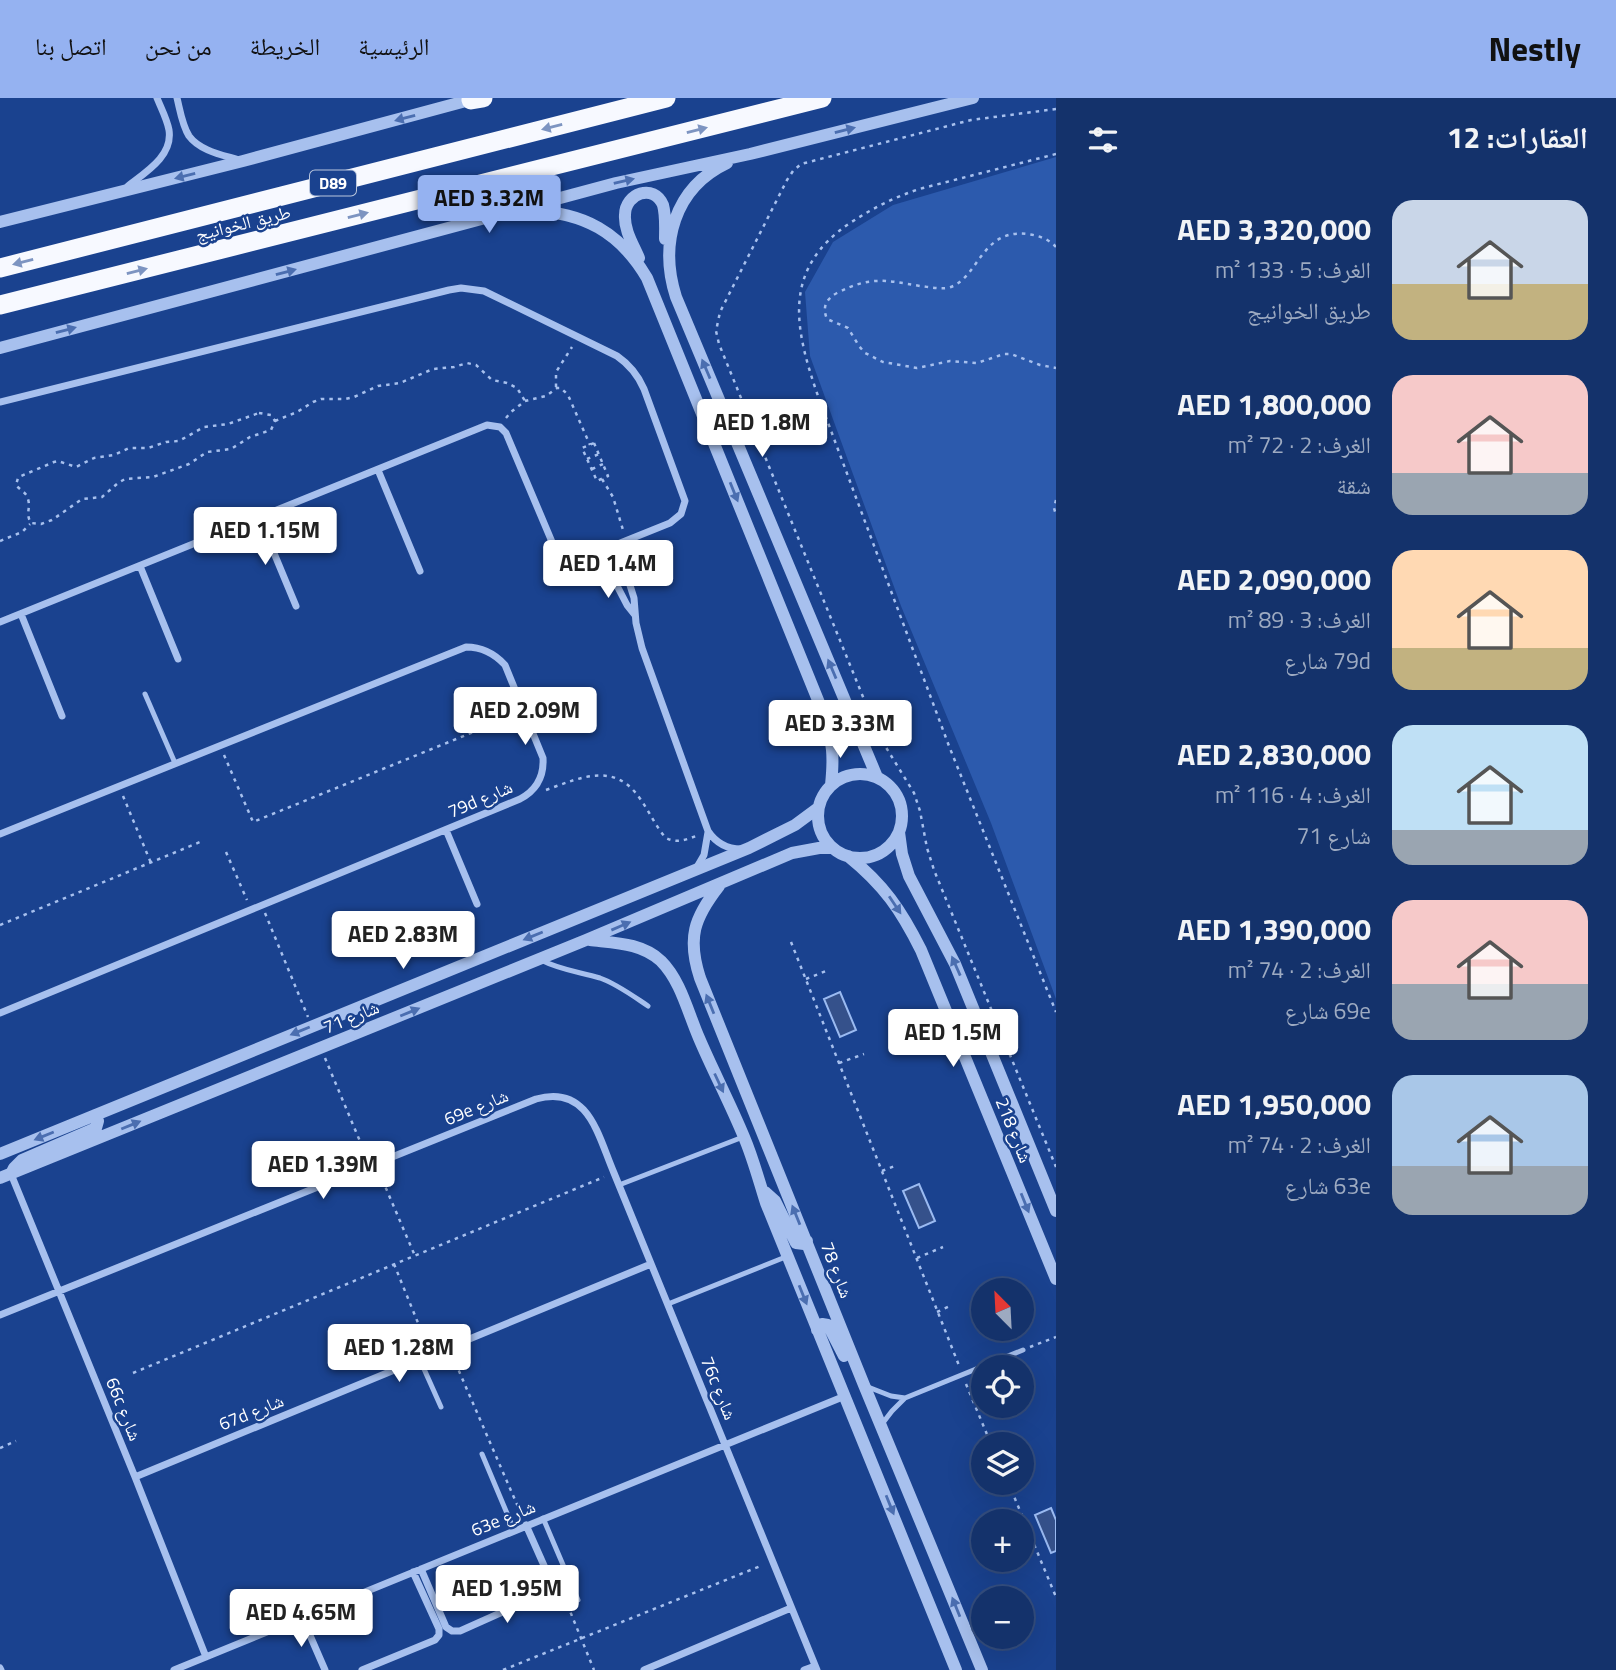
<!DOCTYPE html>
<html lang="ar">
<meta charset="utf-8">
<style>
body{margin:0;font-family:"Titillium Web","Noto Naskh Arabic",sans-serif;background:#213e73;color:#f1f3f6;direction:rtl;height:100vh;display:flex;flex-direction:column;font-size:26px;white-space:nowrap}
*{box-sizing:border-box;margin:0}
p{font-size:23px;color:#9daac1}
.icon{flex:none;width:38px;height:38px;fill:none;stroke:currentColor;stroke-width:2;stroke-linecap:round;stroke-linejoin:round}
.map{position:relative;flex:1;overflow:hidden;direction:ltr}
.sheet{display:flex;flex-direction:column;background:#14326b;width:560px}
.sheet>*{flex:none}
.needle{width:46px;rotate:336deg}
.fabs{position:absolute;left:971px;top:1180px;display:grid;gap:14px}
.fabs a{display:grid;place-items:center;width:63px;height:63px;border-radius:50%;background:#14326b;box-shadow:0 7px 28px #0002,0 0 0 2px #334d7e;font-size:35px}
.price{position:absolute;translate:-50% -60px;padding:0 16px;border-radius:7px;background:#fff;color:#222;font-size:23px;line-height:46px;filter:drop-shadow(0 2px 4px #0008)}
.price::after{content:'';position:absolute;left:50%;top:42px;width:21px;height:16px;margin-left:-10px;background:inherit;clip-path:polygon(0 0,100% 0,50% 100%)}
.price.on{background:#95b2f1;color:#111}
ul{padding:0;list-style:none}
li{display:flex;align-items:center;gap:21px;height:175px;padding:0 28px}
li span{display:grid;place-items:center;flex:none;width:196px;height:140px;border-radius:21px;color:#555}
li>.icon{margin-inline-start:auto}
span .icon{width:84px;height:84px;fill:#fffc;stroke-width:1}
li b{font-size:30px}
h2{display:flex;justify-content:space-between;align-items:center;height:84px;padding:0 28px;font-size:30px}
header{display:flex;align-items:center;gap:42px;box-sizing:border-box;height:98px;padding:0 35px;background:#95b2f1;color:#111}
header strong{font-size:33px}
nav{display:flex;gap:38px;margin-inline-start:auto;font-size:24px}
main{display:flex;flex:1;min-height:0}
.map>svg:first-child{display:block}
</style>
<header>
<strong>Nestly</strong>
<nav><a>الرئيسية</a><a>الخريطة</a><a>من نحن</a><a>اتصل بنا</a></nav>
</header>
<main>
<section class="sheet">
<h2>العقارات: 12<svg class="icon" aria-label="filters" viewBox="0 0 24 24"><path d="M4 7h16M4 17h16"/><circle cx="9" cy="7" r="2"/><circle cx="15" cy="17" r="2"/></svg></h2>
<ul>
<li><span style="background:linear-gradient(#c9d6e8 60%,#c2b280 0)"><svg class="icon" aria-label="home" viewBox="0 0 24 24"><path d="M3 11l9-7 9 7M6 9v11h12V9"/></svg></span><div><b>AED 3,320,000</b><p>الغرف: 5 · 133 m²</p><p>طريق الخوانيج</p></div></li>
<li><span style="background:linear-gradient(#f6c9c9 70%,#9aa5b1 0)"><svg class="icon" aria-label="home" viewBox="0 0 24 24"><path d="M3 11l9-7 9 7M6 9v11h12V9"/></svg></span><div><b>AED 1,800,000</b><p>الغرف: 2 · 72 m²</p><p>شقة</p></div></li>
<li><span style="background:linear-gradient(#ffd9b3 70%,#c2b280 0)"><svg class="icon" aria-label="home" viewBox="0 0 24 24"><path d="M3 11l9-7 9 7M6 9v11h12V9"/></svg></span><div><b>AED 2,090,000</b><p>الغرف: 3 · 89 m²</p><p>79d شارع</p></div></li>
<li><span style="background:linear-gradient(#bfe0f5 75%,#9aa5b1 0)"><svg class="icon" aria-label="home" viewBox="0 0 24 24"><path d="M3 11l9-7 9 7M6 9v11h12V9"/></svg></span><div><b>AED 2,830,000</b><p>الغرف: 4 · 116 m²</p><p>شارع 71</p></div></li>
<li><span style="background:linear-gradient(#f6c9c9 60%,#9aa5b1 0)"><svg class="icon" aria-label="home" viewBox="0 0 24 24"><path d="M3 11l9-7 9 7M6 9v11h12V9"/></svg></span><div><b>AED 1,390,000</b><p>الغرف: 2 · 74 m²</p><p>69e شارع</p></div></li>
<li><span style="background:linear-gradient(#a9c7e8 65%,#9aa5b1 0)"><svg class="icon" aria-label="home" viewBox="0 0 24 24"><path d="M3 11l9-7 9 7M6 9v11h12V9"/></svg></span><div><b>AED 1,950,000</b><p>الغرف: 2 · 74 m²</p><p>63e شارع</p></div></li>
</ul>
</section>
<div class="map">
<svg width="1056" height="1572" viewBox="0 0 1056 1572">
<rect width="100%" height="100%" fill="#1a428f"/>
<path fill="#2c5aad" d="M 1056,59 L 1056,901 L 991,725 L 901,508 L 810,258 L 805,194 L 833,144 L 893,107 Z"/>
<path fill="#35518b" stroke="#9abaf1" stroke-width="2" d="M 840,894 L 856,932 L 840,939 L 824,901 Z
M 919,1086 L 935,1123 L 919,1130 L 903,1093 Z
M 1051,1410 L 1056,1422 L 1056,1453 L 1051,1455 L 1035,1417 Z"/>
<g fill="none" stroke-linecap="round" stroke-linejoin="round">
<path stroke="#a7c0ee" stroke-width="2.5" stroke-dasharray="3.5 5" stroke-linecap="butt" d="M 1056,11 L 971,22 L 801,66 L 793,73 L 787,82 L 720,214 L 716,233 L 719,246 L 879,638 L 914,695 L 920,713 L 927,750 L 934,772 L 1056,1069
M 1056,56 L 923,90 C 896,98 873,110 850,125 C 782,171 794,229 818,298 L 949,648 L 1056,914
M 1056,149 C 1049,141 1037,137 1027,136 C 980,130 978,184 947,190 C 938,191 929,189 920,188 C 885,182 870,178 837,195 C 826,201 822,209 827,221 L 848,230 L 859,248 L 865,255 L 883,264 L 917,270 L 950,263 L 977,265 L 1004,256 L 1011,256 L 1040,267 L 1056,270
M 556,289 L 556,274 L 572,249
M 259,315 L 271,317 L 275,323 L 271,332 L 250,339 L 231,351 L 207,354 L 189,366 L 153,379 L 125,381 L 118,385 L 102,399 L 82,401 L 52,422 L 41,426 L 31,425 C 25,415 31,411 28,401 C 27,395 20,392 16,387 L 18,380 L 21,378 L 54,364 L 58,363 L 76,369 L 94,360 L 114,357 L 129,350 L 148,350 L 166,344 L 179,343 L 204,329 L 228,326 Z
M 506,320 L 511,314 L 525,303 L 546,298 L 557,290 L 561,290 L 568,297 L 590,347
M 275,323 L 297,314 L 313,304 L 321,301 L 345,301 L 354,299 L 378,288 L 400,285 L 433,271 L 454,269 L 467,265 L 476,267 L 492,282 L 507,285 L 517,290 L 525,303
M 594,345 L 608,378 L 597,383 L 582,350 Z
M 587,361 L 599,356
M 592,371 L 603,366
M 602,381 L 613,399 L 623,432
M 1056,402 L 1054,410 L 1056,417
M 0,443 L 22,434 L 30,426
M 224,657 L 253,724 L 515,617
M 546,692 C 582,679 615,663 641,702 C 650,715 656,729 666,740 C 678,746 687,741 699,737
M 123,698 L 151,765
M 226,754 L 247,802
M 265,815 L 308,919
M 0,827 L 200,744
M 791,844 L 960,1270
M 806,881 L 826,873
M 325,960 L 367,1060
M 839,965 L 864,956
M 882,1073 L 897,1067
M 379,1074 L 415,1158
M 917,1160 L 943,1149
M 394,1166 L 427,1247
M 937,1214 L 950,1208
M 1030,1249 L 1056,1239
M 452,1257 L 522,1418
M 133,1275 L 604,1079
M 966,1286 L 991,1346
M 0,1350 L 16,1343
M 1008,1384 L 1056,1499
M 561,1491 L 594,1572
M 503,1572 L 763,1467"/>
<path stroke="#a7c0ee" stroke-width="5" d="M 145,596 L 175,665
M 541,862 C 560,872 580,874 600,880 C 617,886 633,898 648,908
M 619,1087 L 743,1039
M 668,1206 L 788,1158
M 420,1262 L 441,1309
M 868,1289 L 891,1298 L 905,1300
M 882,1326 L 892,1313 L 905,1300 L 1023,1252
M 482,1356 L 514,1432
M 543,1420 L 578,1502"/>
<path stroke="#a7c0ee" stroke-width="7" d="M 177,0 C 180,12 182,27 189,38 C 200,53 223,57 239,62
M 128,88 C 146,74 173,58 169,32 C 167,21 161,10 157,0
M 0,304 L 449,192 L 461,190 L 484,193 L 617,258 C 630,267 638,277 644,291 L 685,403 L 681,416 L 670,425 L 578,462 C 567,464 561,461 555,451 L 506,335 L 500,329 L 487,327 L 0,524
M 378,372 L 420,473
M 259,419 L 296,508
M 617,446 L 634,500 L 636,525 L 642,550 L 708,733 C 716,745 726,751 741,751
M 599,453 L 627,507 L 635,517
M 140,468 L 178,561
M 21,516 L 62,618
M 446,732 L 477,806
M 0,736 L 466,549 C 482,549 494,555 505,567 L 543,660 C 544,678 537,692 520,701 L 0,915
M 697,769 L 704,757 L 708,734
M 11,1076 L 135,1379 L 206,1559
M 0,1217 L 536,1001 C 589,986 598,1038 614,1075 L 817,1572
M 135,1379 L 651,1166
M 421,1471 L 446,1529 L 452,1533 L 460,1533 L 545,1495 C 551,1492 553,1487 550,1481 L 526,1427
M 302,1519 L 325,1572
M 0,1570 L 1,1572
M 174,1572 L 845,1298
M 362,1572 L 435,1542 L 439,1537 L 439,1531 L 413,1474
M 644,1572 L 791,1510
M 804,1572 L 815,1568"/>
<path stroke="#a7c0ee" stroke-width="12" d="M 727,65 C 674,90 659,146 676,199 L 877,679
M 531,113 C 583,114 620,134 647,180 L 824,617 C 833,646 834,658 831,687
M 0,124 L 243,63 L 477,0
M 639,160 C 633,146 624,132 625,117 C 625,95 654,85 663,107 C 666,118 665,130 665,141
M 0,250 L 616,85 L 750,56 L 973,0
M818 718a42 42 0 1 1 84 0a42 42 0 1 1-84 0Z
M 899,734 L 902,756 L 909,778 L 955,866 L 1056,1113
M 848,758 C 884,787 901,812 921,852 L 1056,1181
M 719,788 C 694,820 687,840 700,880 L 864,1287 L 982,1572
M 590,842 C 615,845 642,845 661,863 C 681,883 688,915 699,940 C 713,973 730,1005 744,1039 C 753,1060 759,1083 766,1105 L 956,1572
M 0,1056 L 749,750 L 795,727 L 818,710
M 11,1076 L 14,1070 L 22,1062 L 96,1030 L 98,1023 L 95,1017
M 0,1080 L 586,842 L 792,755 L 819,750 L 833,750
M 765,1094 L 775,1103 L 796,1145 L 804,1146 L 807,1143
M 817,1232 L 822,1226 L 828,1227 L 844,1258"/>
<path stroke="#f7f9ff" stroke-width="19" d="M 471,2 L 483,0
M 0,170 L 666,0
M 0,207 L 822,0"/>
</g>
<defs><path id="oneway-solid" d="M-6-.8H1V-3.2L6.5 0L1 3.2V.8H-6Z" transform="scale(1.75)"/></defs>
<g fill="#4b6eb0">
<use href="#oneway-solid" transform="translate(405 20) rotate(165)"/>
<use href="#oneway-solid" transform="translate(845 32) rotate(-14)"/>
<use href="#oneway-solid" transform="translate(185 78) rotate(166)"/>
<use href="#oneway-solid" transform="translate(624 83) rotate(-13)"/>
<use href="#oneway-solid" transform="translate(286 174) rotate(-15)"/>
<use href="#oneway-solid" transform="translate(66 232) rotate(-15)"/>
<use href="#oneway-solid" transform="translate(706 271) rotate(-113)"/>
<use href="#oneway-solid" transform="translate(734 394) rotate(68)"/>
<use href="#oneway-solid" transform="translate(832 571) rotate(-113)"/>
<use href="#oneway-solid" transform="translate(895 807) rotate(56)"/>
<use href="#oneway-solid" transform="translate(621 828) rotate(-23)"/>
<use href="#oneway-solid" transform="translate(533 838) rotate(158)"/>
<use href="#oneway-solid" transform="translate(956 868) rotate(-114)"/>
<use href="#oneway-solid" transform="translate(710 906) rotate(-112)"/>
<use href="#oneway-solid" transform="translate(410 914) rotate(-22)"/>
<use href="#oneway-solid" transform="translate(300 933) rotate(158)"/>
<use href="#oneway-solid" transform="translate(719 985) rotate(65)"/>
<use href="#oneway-solid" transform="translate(131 1027) rotate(-22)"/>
<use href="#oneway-solid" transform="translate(44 1038) rotate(158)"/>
<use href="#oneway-solid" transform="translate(1025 1105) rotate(68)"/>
<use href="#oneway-solid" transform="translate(796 1117) rotate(-112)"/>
<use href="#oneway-solid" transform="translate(803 1197) rotate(68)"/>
<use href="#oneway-solid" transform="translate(890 1407) rotate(68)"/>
<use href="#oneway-solid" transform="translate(956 1509) rotate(-112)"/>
</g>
<g fill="#7d94c1">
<use href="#oneway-solid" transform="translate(552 29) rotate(166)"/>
<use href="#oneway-solid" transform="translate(697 32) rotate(-14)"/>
<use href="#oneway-solid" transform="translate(358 117) rotate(-14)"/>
<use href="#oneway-solid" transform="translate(23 164) rotate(166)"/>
<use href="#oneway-solid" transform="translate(137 173) rotate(-14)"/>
</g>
<g text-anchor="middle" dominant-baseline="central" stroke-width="5" stroke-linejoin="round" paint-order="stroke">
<rect fill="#1a428f" stroke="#bac6dd" stroke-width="2" x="310" y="72.5" width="46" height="25" rx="5"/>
<g font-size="16" font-weight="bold" fill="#fff">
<text x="333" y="85">D89</text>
</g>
<g font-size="18" fill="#fff" stroke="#1a428f">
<text transform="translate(243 125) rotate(-14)">طريق الخوانيج</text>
<text transform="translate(480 701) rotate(-23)">79d شارع</text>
<text transform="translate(351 919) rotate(-22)">شارع 71</text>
<text transform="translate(476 1009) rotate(-22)">69e شارع</text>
<text transform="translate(1014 1032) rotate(68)">شارع 218</text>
<text transform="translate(837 1172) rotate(69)">شارع 78</text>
<text transform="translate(719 1290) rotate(68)">76c شارع</text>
<text transform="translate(124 1311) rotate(68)">66c شارع</text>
<text transform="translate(251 1314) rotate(-22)">67d شارع</text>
<text transform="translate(503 1420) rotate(-22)">63e شارع</text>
</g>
</g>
</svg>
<div class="fabs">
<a><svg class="needle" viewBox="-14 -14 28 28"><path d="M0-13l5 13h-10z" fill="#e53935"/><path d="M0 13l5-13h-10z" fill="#9daac1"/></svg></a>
<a><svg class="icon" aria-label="locate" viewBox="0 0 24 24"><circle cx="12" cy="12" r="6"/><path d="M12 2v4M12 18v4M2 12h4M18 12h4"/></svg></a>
<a><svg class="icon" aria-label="layers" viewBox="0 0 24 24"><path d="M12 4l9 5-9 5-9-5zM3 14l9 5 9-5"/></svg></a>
<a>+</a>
<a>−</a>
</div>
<b class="price on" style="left:489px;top:137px">AED 3.32M</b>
<b class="price" style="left:762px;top:361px">AED 1.8M</b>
<b class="price" style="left:265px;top:469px">AED 1.15M</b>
<b class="price" style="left:608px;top:502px">AED 1.4M</b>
<b class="price" style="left:525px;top:649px">AED 2.09M</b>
<b class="price" style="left:840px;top:662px">AED 3.33M</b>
<b class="price" style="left:403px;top:873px">AED 2.83M</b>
<b class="price" style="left:953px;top:971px">AED 1.5M</b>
<b class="price" style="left:323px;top:1103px">AED 1.39M</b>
<b class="price" style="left:399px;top:1286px">AED 1.28M</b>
<b class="price" style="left:507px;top:1527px">AED 1.95M</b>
<b class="price" style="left:301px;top:1551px">AED 4.65M</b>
</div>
</main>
